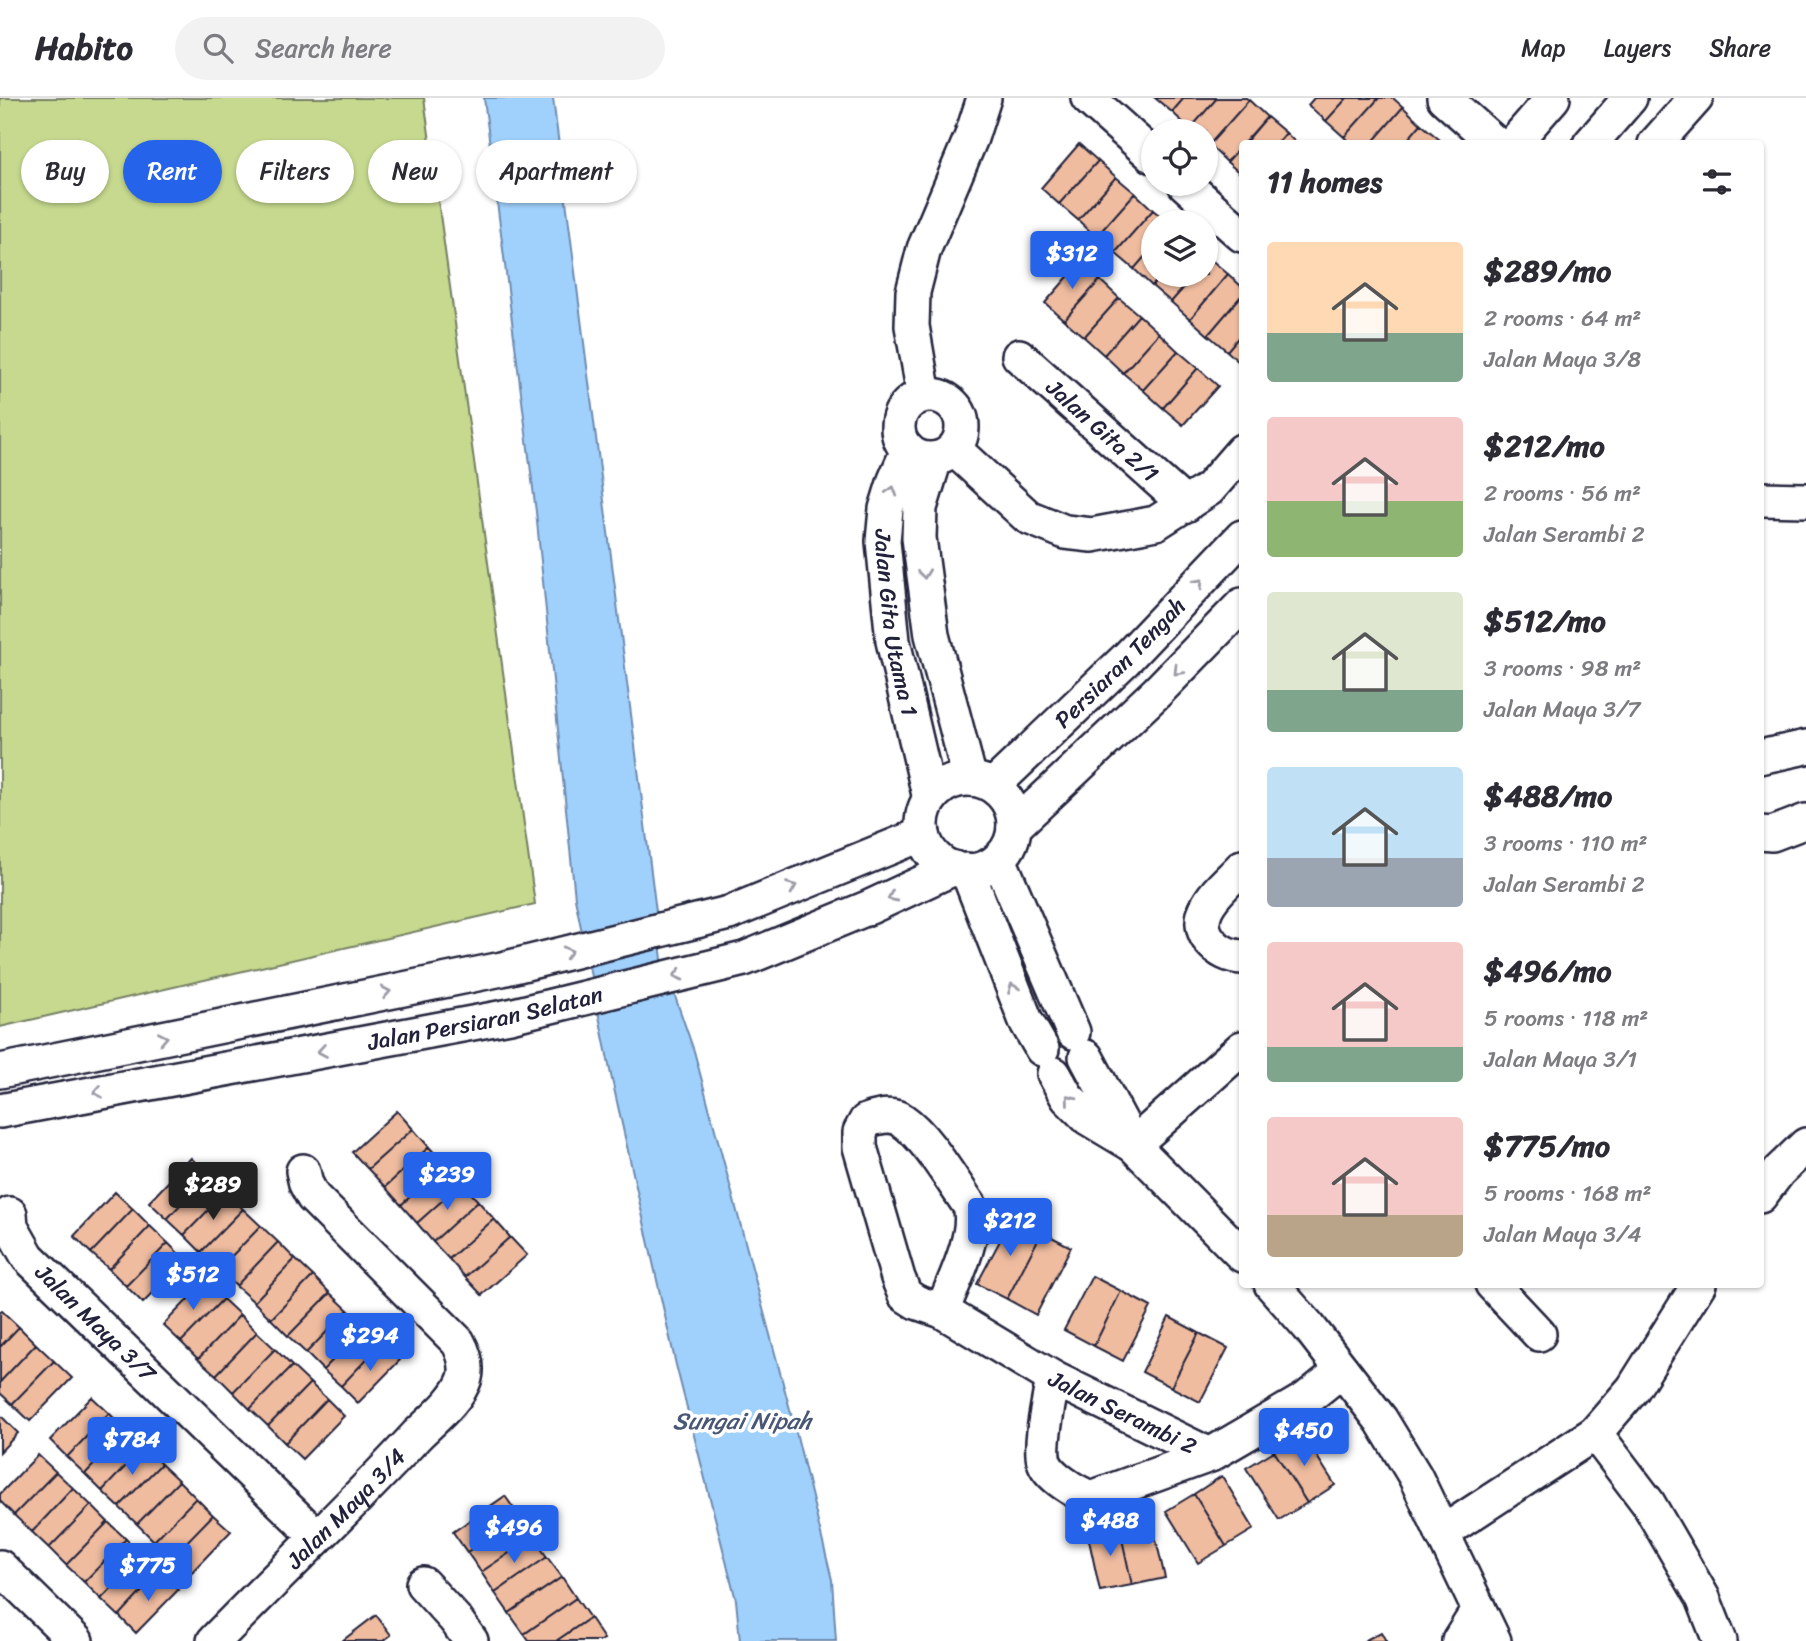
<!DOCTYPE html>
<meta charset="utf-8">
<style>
body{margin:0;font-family:Sriracha,sans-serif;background:#f2f2f3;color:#2b2b33;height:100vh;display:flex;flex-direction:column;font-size:26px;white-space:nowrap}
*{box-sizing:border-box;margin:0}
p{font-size:23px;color:#7c7c81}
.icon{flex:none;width:38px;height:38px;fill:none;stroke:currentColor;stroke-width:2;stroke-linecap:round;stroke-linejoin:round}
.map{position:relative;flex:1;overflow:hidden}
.details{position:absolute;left:1239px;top:42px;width:525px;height:1148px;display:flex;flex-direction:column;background:#fff;border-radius:7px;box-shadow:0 2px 5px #0004}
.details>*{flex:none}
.hud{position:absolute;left:21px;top:42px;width:665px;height:63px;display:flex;gap:14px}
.buttons{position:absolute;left:1141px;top:21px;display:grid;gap:14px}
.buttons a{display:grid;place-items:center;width:77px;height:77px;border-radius:50%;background:#fff;box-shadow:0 2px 5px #0004;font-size:35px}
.price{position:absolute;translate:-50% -60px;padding:0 16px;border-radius:7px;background:#2563eb;color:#fff;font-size:23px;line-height:46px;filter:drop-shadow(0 2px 4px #0008)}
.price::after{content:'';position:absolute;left:50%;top:42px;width:21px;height:16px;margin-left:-10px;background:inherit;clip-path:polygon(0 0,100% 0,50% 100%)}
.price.on{background:#222;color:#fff}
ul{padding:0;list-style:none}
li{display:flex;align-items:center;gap:21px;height:175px;padding:0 28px}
li span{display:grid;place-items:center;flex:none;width:196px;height:140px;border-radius:7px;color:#555}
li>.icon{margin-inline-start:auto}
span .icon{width:84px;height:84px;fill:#fffc;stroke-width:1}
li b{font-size:30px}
h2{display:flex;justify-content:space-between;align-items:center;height:84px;padding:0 28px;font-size:30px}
.pill{padding:0 24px;border-radius:32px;background:#fff;box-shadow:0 2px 5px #0004;font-size:24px;line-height:63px}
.pill.on{background:#2563eb;color:#fff}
header{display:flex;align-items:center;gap:42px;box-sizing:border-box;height:98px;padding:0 35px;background:#fff;border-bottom:2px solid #e1e1e2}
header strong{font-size:33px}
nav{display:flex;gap:38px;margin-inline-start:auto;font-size:24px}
.search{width:490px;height:63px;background:#f2f2f3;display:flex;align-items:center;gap:18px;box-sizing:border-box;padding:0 24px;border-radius:38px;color:#7c7c81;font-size:26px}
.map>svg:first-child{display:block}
</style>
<header>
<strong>Habito</strong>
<div class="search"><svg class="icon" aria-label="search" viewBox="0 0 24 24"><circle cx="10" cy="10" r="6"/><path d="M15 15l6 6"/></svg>Search here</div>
<nav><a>Map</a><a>Layers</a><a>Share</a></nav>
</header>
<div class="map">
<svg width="1806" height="1543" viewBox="0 0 1806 1543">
<rect width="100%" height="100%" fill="#fff"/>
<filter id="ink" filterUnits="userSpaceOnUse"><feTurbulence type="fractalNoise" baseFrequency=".0143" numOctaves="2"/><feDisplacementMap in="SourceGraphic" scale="14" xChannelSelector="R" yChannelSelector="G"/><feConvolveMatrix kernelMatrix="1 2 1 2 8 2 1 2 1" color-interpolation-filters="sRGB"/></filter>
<g filter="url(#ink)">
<path fill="#c6d98e" stroke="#747e64" stroke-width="2" d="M 0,0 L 424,0 L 535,806 L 0,929 Z"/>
<path fill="#a0d1fc" stroke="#6e8baf" stroke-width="2" d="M 484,0 L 553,0 L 662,861 L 694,953 L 796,1334 L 832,1482 L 836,1543 L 740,1543 L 736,1502 L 676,1267 L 611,977 L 575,800 L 536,414 Z"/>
<path fill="#efbca0" stroke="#22223b" stroke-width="2" d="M 1155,0 L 1184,0 L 1172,14 Z
M 1184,0 L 1217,0 L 1190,31 L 1172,14 Z
M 1217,0 L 1246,0 L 1249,2 L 1209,47 L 1206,45 L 1206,33 L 1193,33 L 1190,31 Z
M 1314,0 L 1347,0 L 1326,23 L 1308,7 Z
M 1347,0 L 1379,0 L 1344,39 L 1326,23 Z
M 1379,0 L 1393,0 L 1403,9 L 1371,46 L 1351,46 L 1344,39 Z
M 1249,2 L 1267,19 L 1227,64 L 1209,47 Z
M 1403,9 L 1421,26 L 1404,46 L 1371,46 Z
M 1267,19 L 1286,35 L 1277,46 L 1244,46 Z
M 1421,26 L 1440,42 L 1436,46 L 1404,46 Z
M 1286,35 L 1297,46 L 1277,46 Z
M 1079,46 L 1098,63 L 1059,106 L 1041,90 Z
M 1242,47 L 1242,77 L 1227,64 Z
M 1098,63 L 1116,79 L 1078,122 L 1059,106 Z
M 1116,79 L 1135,95 L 1096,139 L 1078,122 Z
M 1135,95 L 1153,112 L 1115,155 L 1096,139 Z
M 1153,112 L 1168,124 L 1153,124 L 1153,149 L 1134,171 L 1115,155 Z
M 1153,149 L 1153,177 L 1162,177 L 1152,188 L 1134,171 Z
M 1209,160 L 1228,176 L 1190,221 L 1171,204 L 1195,177 L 1206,177 L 1206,164 Z
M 1080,165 L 1100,182 L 1064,222 L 1045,205 Z
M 1228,176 L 1242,189 L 1242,197 L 1208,237 L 1190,221 Z
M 1162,177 L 1195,177 L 1171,204 L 1152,188 Z
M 1100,182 L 1119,200 L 1084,239 L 1064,222 Z
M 1242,197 L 1242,235 L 1227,253 L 1208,237 Z
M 1119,200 L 1139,217 L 1104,257 L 1084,239 Z
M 1139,217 L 1159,235 L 1123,275 L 1104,257 Z
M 1159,235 L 1178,253 L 1143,292 L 1123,275 Z
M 1242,235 L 1242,267 L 1227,253 Z
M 1178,253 L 1198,270 L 1163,310 L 1143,292 Z
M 1198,270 L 1218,288 L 1183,327 L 1163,310 Z
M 397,1013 L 413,1031 L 368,1071 L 352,1054 Z
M 413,1031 L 429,1049 L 385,1089 L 368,1071 Z
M 429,1049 L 445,1067 L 401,1107 L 385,1089 Z
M 191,1060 L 208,1077 L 167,1121 L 149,1104 Z
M 445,1067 L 462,1085 L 417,1125 L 401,1107 Z
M 208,1077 L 226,1094 L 184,1137 L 167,1121 Z
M 462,1085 L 478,1103 L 433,1144 L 417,1125 Z
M 115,1094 L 133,1111 L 91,1155 L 74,1138 Z
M 226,1094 L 243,1111 L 201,1154 L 184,1137 Z
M 478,1103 L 494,1121 L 449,1161 L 433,1144 Z
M 133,1111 L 150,1128 L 109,1171 L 91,1155 Z
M 243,1111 L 261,1128 L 219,1171 L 201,1154 Z
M 1013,1118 L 1042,1134 L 1007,1201 L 977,1186 Z
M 494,1121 L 510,1139 L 465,1179 L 449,1161 Z
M 150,1128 L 168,1145 L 126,1188 L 109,1171 Z
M 261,1128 L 278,1144 L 236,1188 L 219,1171 Z
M 1042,1134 L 1071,1149 L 1036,1217 L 1007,1201 Z
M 510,1139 L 527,1157 L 482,1197 L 465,1179 Z
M 278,1144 L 295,1161 L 254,1204 L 236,1188 Z
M 168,1145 L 185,1162 L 143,1205 L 126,1188 Z
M 295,1161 L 313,1178 L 271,1221 L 254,1204 Z
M 313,1178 L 330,1195 L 288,1238 L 271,1221 Z
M 1092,1178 L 1121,1193 L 1094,1248 L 1064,1232 Z
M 205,1184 L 223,1201 L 181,1244 L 163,1227 Z
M 1121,1193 L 1151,1209 L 1123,1263 L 1094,1248 Z
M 330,1195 L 348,1212 L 306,1255 L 288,1238 Z
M 223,1201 L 240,1217 L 198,1261 L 181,1244 Z
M 348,1212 L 365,1229 L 323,1272 L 306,1255 Z
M 2,1213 L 19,1229 L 0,1249 L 0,1214 Z
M 240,1217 L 257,1234 L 216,1277 L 198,1261 Z
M 1169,1219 L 1199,1235 L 1171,1289 L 1142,1274 Z
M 19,1229 L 36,1246 L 0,1284 L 0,1249 Z
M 365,1229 L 382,1245 L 341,1288 L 323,1272 Z
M 257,1234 L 275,1251 L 233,1294 L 216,1277 Z
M 1199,1235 L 1228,1250 L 1200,1304 L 1171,1289 Z
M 382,1245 L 400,1262 L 358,1305 L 341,1288 Z
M 36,1246 L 54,1263 L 12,1306 L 0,1295 L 0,1284 Z
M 275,1251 L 292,1268 L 250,1311 L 233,1294 Z
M 54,1263 L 72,1280 L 30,1323 L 12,1306 Z
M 292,1268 L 310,1285 L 268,1328 L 250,1311 Z
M 310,1285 L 327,1301 L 285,1345 L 268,1328 Z
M 92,1299 L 109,1315 L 67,1359 L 50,1342 Z
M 327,1301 L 344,1318 L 302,1361 L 285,1345 Z
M 109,1315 L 126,1333 L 85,1376 L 67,1359 Z
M 1,1318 L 18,1335 L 0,1354 L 0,1319 Z
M 126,1333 L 144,1349 L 102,1393 L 85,1376 Z
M 1302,1335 L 1335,1387 L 1307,1405 L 1274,1353 Z
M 144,1349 L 161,1366 L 119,1409 L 102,1393 Z
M 1274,1353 L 1307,1405 L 1279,1422 L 1246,1370 Z
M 38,1357 L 56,1374 L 14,1417 L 0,1403 L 0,1396 Z
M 161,1366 L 179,1383 L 137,1426 L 119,1409 Z
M 56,1374 L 73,1390 L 32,1434 L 14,1417 Z
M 1222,1378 L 1254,1431 L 1226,1448 L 1194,1396 Z
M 179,1383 L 196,1400 L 154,1443 L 137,1426 Z
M 73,1390 L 91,1407 L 49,1450 L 32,1434 Z
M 1194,1396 L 1226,1448 L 1198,1465 L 1166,1413 Z
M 505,1398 L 519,1418 L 467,1454 L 453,1434 Z
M 196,1400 L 213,1417 L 171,1460 L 154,1443 Z
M 91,1407 L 108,1424 L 66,1467 L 49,1450 Z
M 213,1417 L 231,1433 L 189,1477 L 171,1460 Z
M 519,1418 L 533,1439 L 481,1474 L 467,1454 Z
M 1151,1420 L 1165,1480 L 1132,1487 L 1119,1427 Z
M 108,1424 L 126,1441 L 84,1484 L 66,1467 Z
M 1119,1427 L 1132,1487 L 1100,1493 L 1087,1433 Z
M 533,1439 L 547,1459 L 495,1495 L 481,1474 Z
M 126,1441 L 143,1458 L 101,1501 L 84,1484 Z
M 143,1458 L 160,1474 L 119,1518 L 101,1501 Z
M 547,1459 L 562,1479 L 509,1515 L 495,1495 Z
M 160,1474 L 178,1492 L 136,1535 L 119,1518 Z
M 562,1479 L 576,1500 L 524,1536 L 509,1515 Z
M 576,1500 L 590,1520 L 556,1543 L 529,1543 L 524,1536 Z
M 376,1517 L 391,1537 L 383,1543 L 342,1543 Z
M 590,1520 L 604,1541 L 600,1543 L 556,1543 Z
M 1381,1534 L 1386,1543 L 1364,1543 Z"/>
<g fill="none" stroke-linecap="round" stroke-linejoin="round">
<g stroke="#22223b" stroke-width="38">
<g id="minor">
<path d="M 1088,0 L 1153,58"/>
<path d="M 1444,0 L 1496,46"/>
<path d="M 1513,46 L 1553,0"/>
<path d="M 1590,46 L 1630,0"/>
<path d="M 1655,46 L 1696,0"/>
<path d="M 1185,86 L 1242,137"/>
<path id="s1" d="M 1019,258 L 1186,407"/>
<circle cx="930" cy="329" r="32"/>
<path d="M 924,297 L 912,228 L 913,194 L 924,151 L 971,40 L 984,0"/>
<path d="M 954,351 L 1028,419 L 1065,434 L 1092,437 L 1156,425 L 1209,391 L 1242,353"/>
<path id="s2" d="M 908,352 L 895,382 L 886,411 L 883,443 L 893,543 L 930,701"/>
<path d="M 935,361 L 920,410 L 919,440 L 932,537 L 970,681"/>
<path d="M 1760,401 L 1806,402"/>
<path d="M 1760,659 L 1806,649"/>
<circle cx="968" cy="727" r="46"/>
<path id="s3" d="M 993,688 L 1126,561 L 1242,439"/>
<path d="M 1014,729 L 1157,594 L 1242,507"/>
<path d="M 1760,735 L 1772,736 L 1806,723"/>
<path d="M 999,761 L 1073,934"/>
<path d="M 1242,769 C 1231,781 1213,795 1206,811 C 1194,836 1219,858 1242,859"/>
<path d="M 967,772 L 1026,923 L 1042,951"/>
<path d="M 1086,959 L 1133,1047"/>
<path d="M 0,973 L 502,871 L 729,815 L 923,736"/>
<path d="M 1054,976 L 1067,999 L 1088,1020 L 1133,1047 L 1242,1157"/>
<path id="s4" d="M 0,1013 L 510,918 L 744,861 L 870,809 L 954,770"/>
<path d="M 1133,1047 L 1242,950"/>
<path d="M 1760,1098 L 1779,1073 L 1806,1047"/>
<path id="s5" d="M 10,1116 L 11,1129 L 28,1159 L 317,1439"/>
<path d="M 1271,1186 L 1309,1229 L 1381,1322 L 1415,1378 L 1494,1543"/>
<path d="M 1492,1186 L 1539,1236"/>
<path id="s6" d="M 942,1213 C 953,1185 978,1137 970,1108 C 952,1083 927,1039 902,1022 C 892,1015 877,1019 866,1023 L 860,1034 L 860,1049 L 898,1180 L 905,1197 L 916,1204 L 942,1213 L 1053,1280 L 1210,1357"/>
<path d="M 1053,1280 C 1050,1299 1039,1346 1044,1363 C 1048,1378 1077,1395 1091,1400 L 1210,1357 L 1306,1301 L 1342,1272"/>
<path d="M 1595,1335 L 1648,1405 L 1703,1500 L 1720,1543"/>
<path d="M 1442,1435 L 1595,1335 L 1633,1291 L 1699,1186"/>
<path d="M 0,1469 L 76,1543"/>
<path d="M 423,1486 L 455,1521 L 471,1543"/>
<path id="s7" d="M 214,1543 C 281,1474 352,1408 417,1337 C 433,1321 458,1302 465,1280 C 468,1268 464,1255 458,1244 L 313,1099 L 306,1086 L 303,1073"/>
<path d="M 1459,1543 L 1479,1511"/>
</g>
</g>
<use href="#minor" stroke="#fff" stroke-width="33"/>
</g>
<defs><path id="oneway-chevron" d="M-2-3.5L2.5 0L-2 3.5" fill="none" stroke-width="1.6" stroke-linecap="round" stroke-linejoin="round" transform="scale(1.75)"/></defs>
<g stroke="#9c9ca7">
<use href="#oneway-chevron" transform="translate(892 393) rotate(-73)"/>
<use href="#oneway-chevron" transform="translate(924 476) rotate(83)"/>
<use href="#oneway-chevron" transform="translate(1199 485) rotate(-46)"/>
<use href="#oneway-chevron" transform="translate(1178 573) rotate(134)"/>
<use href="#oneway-chevron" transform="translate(792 789) rotate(-22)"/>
<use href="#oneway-chevron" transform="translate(892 799) rotate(155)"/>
<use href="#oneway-chevron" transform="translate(568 854) rotate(-14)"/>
<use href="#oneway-chevron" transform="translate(678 877) rotate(166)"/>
<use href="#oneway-chevron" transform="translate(1013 890) rotate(-111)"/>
<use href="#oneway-chevron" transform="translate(386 894) rotate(-11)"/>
<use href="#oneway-chevron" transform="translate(163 940) rotate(-11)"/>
<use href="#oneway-chevron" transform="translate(322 953) rotate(170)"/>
<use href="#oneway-chevron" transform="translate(98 994) rotate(170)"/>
<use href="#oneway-chevron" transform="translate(1070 1001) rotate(-129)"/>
</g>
</g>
<g text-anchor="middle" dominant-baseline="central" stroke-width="7" stroke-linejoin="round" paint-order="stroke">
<g font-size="23" fill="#22223b" stroke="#fff">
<text stroke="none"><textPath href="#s1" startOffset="112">Jalan Gita 2/1</textPath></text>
<text stroke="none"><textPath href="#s2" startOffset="178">Jalan Gita Utama 1</textPath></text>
<text stroke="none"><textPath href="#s3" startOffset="177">Persiaran Tengah</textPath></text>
<text stroke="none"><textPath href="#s4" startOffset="494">Jalan Persiaran Selatan</textPath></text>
<text stroke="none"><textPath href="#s5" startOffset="142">Jalan Maya 3/7</textPath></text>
<text stroke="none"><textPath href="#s6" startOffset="688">Jalan Serambi 2</textPath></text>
<text stroke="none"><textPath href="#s7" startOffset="187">Jalan Maya 3/4</textPath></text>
</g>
<g font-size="24" font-style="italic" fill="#485775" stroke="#fff">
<text x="742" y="1323">Sungai Nipah</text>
</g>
</g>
</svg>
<div class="buttons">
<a><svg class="icon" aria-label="locate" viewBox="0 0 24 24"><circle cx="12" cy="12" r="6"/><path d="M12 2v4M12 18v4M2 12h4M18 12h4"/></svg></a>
<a><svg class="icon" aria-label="layers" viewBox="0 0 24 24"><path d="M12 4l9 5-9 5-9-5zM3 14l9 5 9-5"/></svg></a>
</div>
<b class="price" style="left:1072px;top:193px">$312</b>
<b class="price" style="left:447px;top:1114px">$239</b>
<b class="price on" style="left:213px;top:1124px">$289</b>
<b class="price" style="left:1010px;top:1160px">$212</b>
<b class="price" style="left:193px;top:1214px">$512</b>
<b class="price" style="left:370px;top:1275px">$294</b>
<b class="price" style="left:1304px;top:1370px">$450</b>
<b class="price" style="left:132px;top:1379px">$784</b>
<b class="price" style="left:1110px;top:1460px">$488</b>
<b class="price" style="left:514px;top:1467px">$496</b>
<b class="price" style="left:148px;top:1505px">$775</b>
<div class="hud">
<a class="pill">Buy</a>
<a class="pill on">Rent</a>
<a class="pill">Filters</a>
<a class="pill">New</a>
<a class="pill">Apartment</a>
</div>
<section class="details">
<h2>11 homes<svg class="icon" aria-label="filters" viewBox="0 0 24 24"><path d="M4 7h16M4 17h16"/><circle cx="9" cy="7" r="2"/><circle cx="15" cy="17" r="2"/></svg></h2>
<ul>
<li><span style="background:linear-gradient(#ffd9b3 65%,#7fa58c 0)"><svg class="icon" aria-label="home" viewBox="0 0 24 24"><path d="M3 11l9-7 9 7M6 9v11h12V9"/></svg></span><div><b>$289/mo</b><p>2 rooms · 64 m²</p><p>Jalan Maya 3/8</p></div></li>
<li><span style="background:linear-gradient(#f6c9c9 60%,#8fb573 0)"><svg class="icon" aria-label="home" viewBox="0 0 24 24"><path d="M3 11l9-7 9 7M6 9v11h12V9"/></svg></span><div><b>$212/mo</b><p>2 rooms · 56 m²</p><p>Jalan Serambi 2</p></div></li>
<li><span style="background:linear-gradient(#dfe7d0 70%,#7fa58c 0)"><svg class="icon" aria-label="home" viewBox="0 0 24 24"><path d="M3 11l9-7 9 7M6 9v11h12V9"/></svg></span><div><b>$512/mo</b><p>3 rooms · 98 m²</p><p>Jalan Maya 3/7</p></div></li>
<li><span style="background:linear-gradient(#bfe0f5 65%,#9aa5b1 0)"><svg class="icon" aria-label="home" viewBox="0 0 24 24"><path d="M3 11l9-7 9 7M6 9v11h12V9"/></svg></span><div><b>$488/mo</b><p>3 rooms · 110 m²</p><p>Jalan Serambi 2</p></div></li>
<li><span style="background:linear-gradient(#f6c9c9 75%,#7fa58c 0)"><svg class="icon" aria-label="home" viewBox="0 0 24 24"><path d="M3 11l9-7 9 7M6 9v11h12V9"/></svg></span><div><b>$496/mo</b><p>5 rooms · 118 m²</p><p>Jalan Maya 3/1</p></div></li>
<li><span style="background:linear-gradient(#f6c9c9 70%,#b9a48a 0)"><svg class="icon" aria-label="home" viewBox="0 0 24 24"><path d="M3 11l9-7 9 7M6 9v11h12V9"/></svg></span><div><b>$775/mo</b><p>5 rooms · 168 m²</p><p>Jalan Maya 3/4</p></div></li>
</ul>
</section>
</div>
